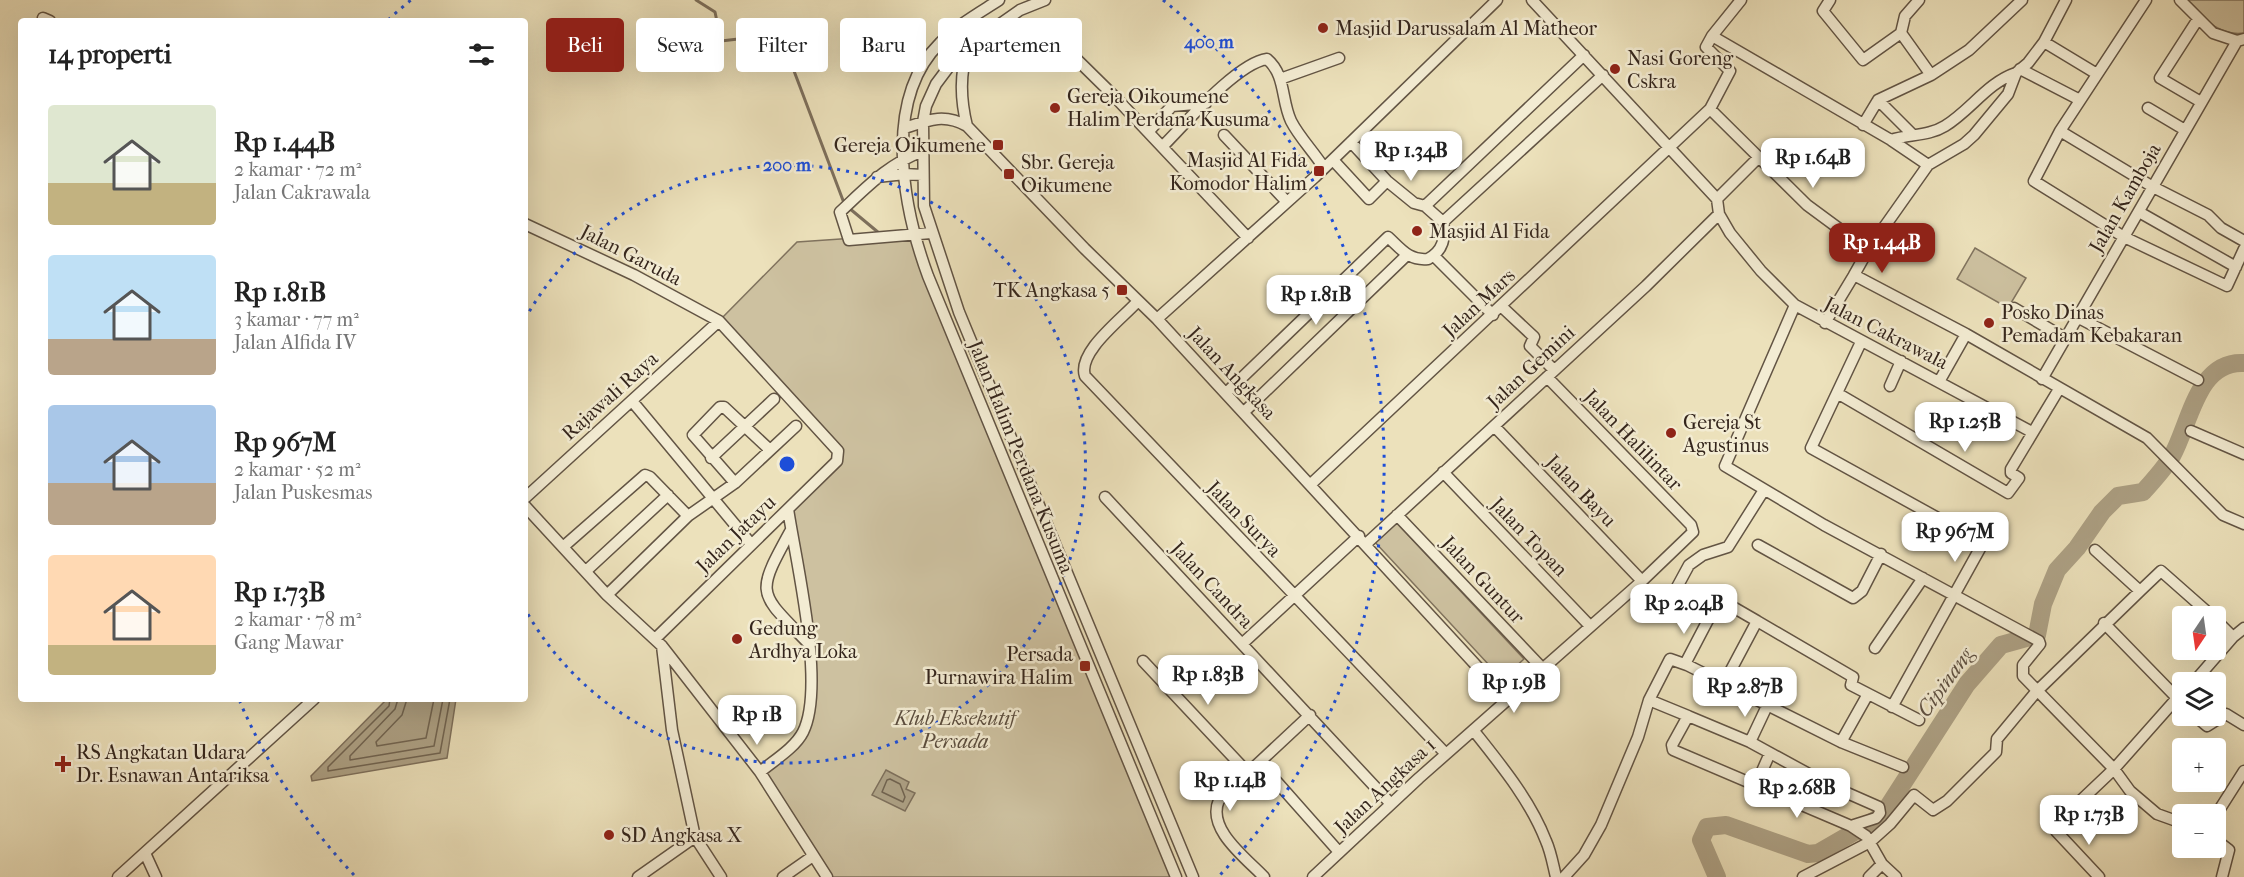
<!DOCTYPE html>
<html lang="id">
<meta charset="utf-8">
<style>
body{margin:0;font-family:"IM FELL French Canon",serif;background:#f2f2f2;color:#222;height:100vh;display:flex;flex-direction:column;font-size:22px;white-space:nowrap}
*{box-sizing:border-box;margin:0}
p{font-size:20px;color:#767676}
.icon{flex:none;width:33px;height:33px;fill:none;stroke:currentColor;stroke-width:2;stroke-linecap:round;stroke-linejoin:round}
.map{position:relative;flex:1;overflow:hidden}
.sheet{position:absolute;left:18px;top:18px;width:510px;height:684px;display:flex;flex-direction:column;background:#fff;border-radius:6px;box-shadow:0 6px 24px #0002}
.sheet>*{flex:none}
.banner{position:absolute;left:546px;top:18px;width:570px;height:54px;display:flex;gap:12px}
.needle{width:39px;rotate:193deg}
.tools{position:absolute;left:2172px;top:606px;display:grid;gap:12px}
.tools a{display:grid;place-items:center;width:54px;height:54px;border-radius:6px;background:#fff;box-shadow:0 6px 24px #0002;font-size:30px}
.price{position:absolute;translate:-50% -51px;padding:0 14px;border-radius:12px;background:#fff;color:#222;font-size:20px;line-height:39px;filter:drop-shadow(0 2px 3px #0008)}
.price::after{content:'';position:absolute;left:50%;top:36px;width:18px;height:14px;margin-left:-9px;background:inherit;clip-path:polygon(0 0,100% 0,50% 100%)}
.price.on{background:#8f2418;color:#fff}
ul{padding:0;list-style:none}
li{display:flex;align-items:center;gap:18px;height:150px;padding:0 30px}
li span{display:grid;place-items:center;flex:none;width:168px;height:120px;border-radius:6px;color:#555}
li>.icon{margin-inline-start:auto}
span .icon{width:72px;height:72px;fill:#fffc;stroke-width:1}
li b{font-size:26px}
h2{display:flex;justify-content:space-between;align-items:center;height:72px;padding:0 30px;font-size:26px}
.tag{padding:0 21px;border-radius:6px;background:#fff;box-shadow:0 6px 24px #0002;font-size:21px;line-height:54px}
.tag.on{background:#8f2418;color:#fff}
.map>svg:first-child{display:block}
</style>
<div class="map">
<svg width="2244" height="877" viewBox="0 0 2244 877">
<rect width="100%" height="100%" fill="#ece1bb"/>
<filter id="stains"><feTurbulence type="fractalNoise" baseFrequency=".00333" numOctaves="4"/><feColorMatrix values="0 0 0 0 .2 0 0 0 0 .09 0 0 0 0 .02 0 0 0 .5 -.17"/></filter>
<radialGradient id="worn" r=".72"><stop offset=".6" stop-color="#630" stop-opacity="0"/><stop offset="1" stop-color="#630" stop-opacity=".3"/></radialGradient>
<path fill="#cdc1a0" stroke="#80735e" stroke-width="1.5" d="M 2183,0 L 2244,0 L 2244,33 C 2219,37 2200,15 2183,0 Z
M 913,234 L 1176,877 L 828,877 L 760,772 L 803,733 L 812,673 L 788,509 L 839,453 L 719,321 L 797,242 Z
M 1975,248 L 2026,278 L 2008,308 L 1957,279 Z
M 1394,520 L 1524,659 L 1502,679 L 1373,540 Z"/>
<path fill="#ada185" stroke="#7d6f5b" stroke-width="1.5" d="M 387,699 L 456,699 L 447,758 L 312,781 L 311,776 Z
M 886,770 L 909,782 L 906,789 L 915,793 L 905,811 L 872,795 Z"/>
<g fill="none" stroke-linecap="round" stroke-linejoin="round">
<path stroke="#706350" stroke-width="1.5" d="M 390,699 L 389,706 L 328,767 L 328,771 L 440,753 L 450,699
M 398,699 L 395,709 L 350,756 L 350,760 L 434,746 L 443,699
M 407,699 L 402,715 L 376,742 L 377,746 L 426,738 L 434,699
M 890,779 L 900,784 L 905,797 L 903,802 L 882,792 L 887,780 Z"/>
<path stroke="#7d6f5b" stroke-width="3" d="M 696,0 L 715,12 L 721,41 L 780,34 L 844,203
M 849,208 L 879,233"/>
<path stroke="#ada185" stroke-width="18" d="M 1717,877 L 1701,840 L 1707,827 L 1726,825 L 1808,854 L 1818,853 L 1882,816 L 1967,684 L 2001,645 L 2037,635 L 2043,604 L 2057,570 L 2077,548 L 2102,512 L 2118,496 L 2143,492 C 2153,481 2164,469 2172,456 C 2190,424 2197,360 2244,363"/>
<g stroke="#625444" stroke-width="13">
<path id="minor" d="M 999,0 C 979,13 957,25 940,43 C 882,100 903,208 928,276 L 1176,877
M 1045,0 L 1020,10 L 960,52 L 936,84 L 926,106 L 923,122 L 924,206 L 959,312 L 1193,877
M 1532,0 L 1717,199 L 1719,214 L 1730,233 L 1761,271 L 1795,305 L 2032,432
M 1830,0 L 1823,11 L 1863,60 L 1901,33
M 2066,0 L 2044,42 L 2097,74
M 2146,0 L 2060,131 L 2034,181 L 2124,237 L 2227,286 L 2244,249
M 2180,0 L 2213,33 L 2237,41
M 43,18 L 50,21
M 2198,19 L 2160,78 L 2201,102
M 1051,34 L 1115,97 L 1248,238
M 1712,36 L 1891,140 L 1928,165
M 2020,69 L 2080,100
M 1931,75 L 1969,50 L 2022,0
M 1280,79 L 1339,58
M 1878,100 L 1913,135
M 2148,108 L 2185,130
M 1710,109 L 1807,205 L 1868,250 L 1854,275
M 1863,125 L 1878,100 L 1931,75 L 1901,33 L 1905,16 L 1919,0
M 967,126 C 960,98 960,74 968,46
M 905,128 C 928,120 944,113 967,126 L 1085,249 L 1157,319 L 1508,700
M 2060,131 L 2153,187 L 2208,215 L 2221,228 L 2244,241
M 1148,132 L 1172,106 L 1206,103
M 1224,135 L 1287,202
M 1891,140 C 1909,134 1929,136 1945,126 C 1971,110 1987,83 2016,73
M 1162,147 C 1184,125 1237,63 1267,59 C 1286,75 1281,100 1291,121 C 1299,137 1314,152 1324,168
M 923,151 C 888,164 867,187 840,212 L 849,240 L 931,233
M 1333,160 L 1369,199 L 1387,181
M 877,177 L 905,174 L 922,175
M 1717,199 L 1759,157
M 1425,206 L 1584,55
M 2139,212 L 2236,267
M 1443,222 L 1603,75
M 525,224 L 634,275 L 719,321 L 838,451 L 837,461 L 656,638
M 1868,250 L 1928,165 L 1964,144 L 1974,135 L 2008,94 L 2016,73 L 2028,63 L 2044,42
M 1434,256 L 1493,315
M 1138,301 C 1122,319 1077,352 1085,376 L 1446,754
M 1795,305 L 1725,466 L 1824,525 L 2039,641 L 2040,644 L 2023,665 L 2023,676 L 2114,769 L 2130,791 L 2157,814 L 2182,823
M 1502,307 L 1534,337 L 1530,346 L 1554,370
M 2014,308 L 2065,338
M 2077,317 L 2198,380
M 1157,319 L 1315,177 L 1497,0
M 1825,323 L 1854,275 L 1966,334 L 2147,438 L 2223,515 L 2244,524
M 1861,342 L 1811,448 L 1983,543 L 1892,707
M 2042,379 L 2237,41 L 2244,39
M 1940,380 L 1966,334
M 1890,386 L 1901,361
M 1226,393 L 1388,237 C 1401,249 1409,261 1428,259 C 1443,251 1446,238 1443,222 L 1425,206 L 1414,203 L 1387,181 L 1351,142
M 1837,393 L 2008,493 L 2019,478 L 2011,473 L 2011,469 L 2059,389
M 632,401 L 751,544
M 1244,412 L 1407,255
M 1494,426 L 1642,581
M 2191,431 L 2244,454
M 711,458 L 774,399
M 1443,472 L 1590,626
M 735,483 L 693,435 L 720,407 L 724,407 L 770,450
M 1311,484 L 1710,109 L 1730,71 L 1706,47 L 1712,36 L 1741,0
M 1105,497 L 1391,804
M 525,498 L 719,321
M 525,506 L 607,595 L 662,646 L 760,772 L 827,877
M 1397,515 L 1543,669
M 791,530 C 754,597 758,591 810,645
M 1366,544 L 1646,286 L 1719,214
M 1758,545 L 1853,598 L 1862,591 L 1881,554
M 563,547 L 645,475 L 650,477 L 688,516
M 2095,550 L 2140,591 L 2161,571 L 2212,616
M 586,571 L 668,495
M 607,595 L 688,516 L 735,483 L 796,426
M 1709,619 L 1676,600 L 1676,589 L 1689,565 L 1703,555 L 1728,547 L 1764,490
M 2216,620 L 2233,637
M 2104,623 L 2177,698 L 2182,694
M 1242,644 L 1359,536
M 662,646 L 672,730 L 695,837 L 721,877
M 1875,648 L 1923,578
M 1143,661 L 1249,774
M 1685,664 L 1719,599 L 1757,621
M 2194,682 L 2233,637 L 2244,628
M 1723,685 L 1757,621 L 1853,677 L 1851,685 L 1919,720
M 1649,700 L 1688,716 L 1672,745 L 1673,750 L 1851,826 L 1866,836 L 1882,864 L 1869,877
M 1688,716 L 1750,742 L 1829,785 L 1879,807 L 1880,813 L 1876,818 L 1851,826
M 2195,716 L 2207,726 L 2226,714 L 2244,725
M 1474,731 C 1501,765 1530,800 1546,841 C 1551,852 1553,865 1556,877
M 1750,742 L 1767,706
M 1841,742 L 1868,694
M 1261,764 L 1339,852
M 760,772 C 773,761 795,748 803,732 C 826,686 796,562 788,509
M 1755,787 L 1770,753
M 2216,815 L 2244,771
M 2216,840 L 2229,850 L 2222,877
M 145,853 L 156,877
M 1882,864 L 1896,877
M 118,877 L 314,699
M 638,877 L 695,837
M 783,877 L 813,856
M 1264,877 C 1246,858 1206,829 1219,800 L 1310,715
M 1313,877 L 1419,778 L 1642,581 L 1693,532 L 1691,525 L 1547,377
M 1564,877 L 1584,855 L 1601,825 L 1638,737 L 1649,700 L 1670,659 L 1687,665 L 1841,742 L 1903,767
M 1803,877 L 1870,842 L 1890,824 L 1914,795 L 1933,810 L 1947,801 L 1996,752 L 1997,739 L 2036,692 L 2140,591
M 2099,877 L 2056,831 L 2056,824 L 2114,769 L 2177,698 L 2182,704"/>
</g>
<use href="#minor" stroke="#f3ecd3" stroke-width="10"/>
</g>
<g fill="none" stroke="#1d4ed8" stroke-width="3" stroke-dasharray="3 6">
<path d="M525 319A299 299 0 1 1 525 609"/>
<path d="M354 875A597 597 0 0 1 240 702M388 20A597 597 0 0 1 411 0M1163 0A597 597 0 0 1 1220 875"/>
</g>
<g fill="#8f2418" stroke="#f3ecd3" stroke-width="2">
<circle cx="1323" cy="28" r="6"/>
<circle cx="1615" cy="69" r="6"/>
<circle cx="1055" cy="108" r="6"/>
<rect x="992" y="139" width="12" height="12" rx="3"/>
<rect x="1313" y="165" width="12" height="12" rx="3"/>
<rect x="1003" y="168" width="12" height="12" rx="3"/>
<circle cx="1417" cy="231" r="6"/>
<rect x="1116" y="284" width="12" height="12" rx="3"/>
<circle cx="1989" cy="323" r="6"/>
<circle cx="1671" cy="433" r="6"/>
<circle cx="737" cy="639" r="6"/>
<rect x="1079" y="660" width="12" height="12" rx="3"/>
<path d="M60 755h6v6h6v6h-6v6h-6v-6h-6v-6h6z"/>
<circle cx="609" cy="835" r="6"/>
</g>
<g text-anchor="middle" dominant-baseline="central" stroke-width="5" stroke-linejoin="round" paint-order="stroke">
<g font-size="20" fill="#34251c" stroke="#f3ecd3" text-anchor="start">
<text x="1335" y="28">Masjid Darussalam Al Matheor</text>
<text x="1627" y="58">Nasi Goreng<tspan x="1627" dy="23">Cskra</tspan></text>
<text x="1067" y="96">Gereja Oikoumene<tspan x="1067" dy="23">Halim Perdana Kusuma</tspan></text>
<text x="986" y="145" text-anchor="end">Gereja Oikumene</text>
<text x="1307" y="160" text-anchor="end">Masjid Al Fida<tspan x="1307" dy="23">Komodor Halim</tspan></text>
<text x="1021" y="162">Sbr. Gereja<tspan x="1021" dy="23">Oikumene</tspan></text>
<text x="1429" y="231">Masjid Al Fida</text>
<text x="1110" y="290" text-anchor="end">TK Angkasa 5</text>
<text x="2001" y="312">Posko Dinas<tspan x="2001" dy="23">Pemadam Kebakaran</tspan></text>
<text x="1683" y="422">Gereja St<tspan x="1683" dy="23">Agustinus</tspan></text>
<text x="749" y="628">Gedung<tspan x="749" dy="23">Ardhya Loka</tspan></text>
<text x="1073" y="654" text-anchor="end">Persada<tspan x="1073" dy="23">Purnawira Halim</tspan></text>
<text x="76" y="752">RS Angkatan Udara<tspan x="76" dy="23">Dr. Esnawan Antariksa</tspan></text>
<text x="621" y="835">SD Angkasa X</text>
</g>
<g font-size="20" fill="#34251c" stroke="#f3ecd3">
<text transform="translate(2125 198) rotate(-60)">Jalan Kamboja</text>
<text transform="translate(631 255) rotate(27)">Jalan Garuda</text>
<text transform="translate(1479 303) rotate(-43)">Jalan Mars</text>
<text transform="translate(1886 333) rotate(27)">Jalan Cakrawala</text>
<text transform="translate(1531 367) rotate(-43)">Jalan Gemini</text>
<text transform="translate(1232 373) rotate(47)">Jalan Angkasa</text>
<text transform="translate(610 396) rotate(-42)">Rajawali Raya</text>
<text transform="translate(1633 440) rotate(46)">Jalan Halilintar</text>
<text transform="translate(1021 457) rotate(68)">Jalan Halim Perdana Kusuma</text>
<text transform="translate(1581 491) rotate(46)">Jalan Bayu</text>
<text transform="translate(1244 519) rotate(46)">Jalan Surya</text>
<text transform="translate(736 534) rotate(-44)">Jalan Jatayu</text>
<text transform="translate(1529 537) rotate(46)">Jalan Topan</text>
<text transform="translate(1483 580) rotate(47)">Jalan Guntur</text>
<text transform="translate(1212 585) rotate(47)">Jalan Candra</text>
<text transform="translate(1385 786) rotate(-43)">Jalan Angkasa 1</text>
</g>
<g font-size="20" font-style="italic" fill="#5a4c3d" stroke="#f3ecd3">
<text x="955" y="718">Klub Eksekutif<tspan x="955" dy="23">Persada</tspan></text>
</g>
<g font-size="21" font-style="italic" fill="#5e5041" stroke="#f3ecd3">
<text transform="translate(1945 682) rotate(-54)">Cipinang</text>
</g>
</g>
<circle cx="787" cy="464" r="9" fill="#1d4ed8" stroke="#f3ecd3" stroke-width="3"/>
<g font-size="18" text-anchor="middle" font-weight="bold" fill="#1d4ed8" stroke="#f3ecd3" stroke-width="5" stroke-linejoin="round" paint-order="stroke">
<text x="1209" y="48">400 m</text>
<text x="787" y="171">200 m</text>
</g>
<rect width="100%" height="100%" filter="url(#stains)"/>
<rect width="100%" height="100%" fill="url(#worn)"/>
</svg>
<div class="tools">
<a><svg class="needle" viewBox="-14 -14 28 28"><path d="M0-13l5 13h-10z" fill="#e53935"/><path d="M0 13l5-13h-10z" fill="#767676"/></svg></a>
<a><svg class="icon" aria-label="layers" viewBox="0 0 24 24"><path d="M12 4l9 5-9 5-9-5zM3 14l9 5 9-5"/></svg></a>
<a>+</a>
<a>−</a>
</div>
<b class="price" style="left:1411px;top:182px">Rp 1.34B</b>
<b class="price" style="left:1813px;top:189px">Rp 1.64B</b>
<b class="price on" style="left:1882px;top:274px">Rp 1.44B</b>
<b class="price" style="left:1316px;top:326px">Rp 1.81B</b>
<b class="price" style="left:1965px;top:453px">Rp 1.25B</b>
<b class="price" style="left:1955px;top:563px">Rp 967M</b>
<b class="price" style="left:1684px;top:635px">Rp 2.04B</b>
<b class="price" style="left:1208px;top:706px">Rp 1.83B</b>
<b class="price" style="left:1514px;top:714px">Rp 1.9B</b>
<b class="price" style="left:1745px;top:718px">Rp 2.87B</b>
<b class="price" style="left:757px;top:746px">Rp 1B</b>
<b class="price" style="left:1230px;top:812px">Rp 1.14B</b>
<b class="price" style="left:1797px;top:819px">Rp 2.68B</b>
<b class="price" style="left:2089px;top:846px">Rp 1.73B</b>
<div class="banner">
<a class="tag on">Beli</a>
<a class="tag">Sewa</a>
<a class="tag">Filter</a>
<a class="tag">Baru</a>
<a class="tag">Apartemen</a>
</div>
<section class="sheet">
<h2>14 properti<svg class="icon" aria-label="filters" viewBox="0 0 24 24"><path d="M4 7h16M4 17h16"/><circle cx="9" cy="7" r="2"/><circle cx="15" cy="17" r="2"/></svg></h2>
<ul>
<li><span style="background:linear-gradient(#dfe7d0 65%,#c2b280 0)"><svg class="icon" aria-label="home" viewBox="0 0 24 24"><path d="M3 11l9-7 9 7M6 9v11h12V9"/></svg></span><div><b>Rp 1.44B</b><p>2 kamar · 72 m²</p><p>Jalan Cakrawala</p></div></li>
<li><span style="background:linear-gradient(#bfe0f5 70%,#b9a48a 0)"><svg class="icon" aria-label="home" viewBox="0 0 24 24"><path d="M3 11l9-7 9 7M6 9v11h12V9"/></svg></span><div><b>Rp 1.81B</b><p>3 kamar · 77 m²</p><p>Jalan Alfida IV</p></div></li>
<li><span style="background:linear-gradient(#a9c7e8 65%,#b9a48a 0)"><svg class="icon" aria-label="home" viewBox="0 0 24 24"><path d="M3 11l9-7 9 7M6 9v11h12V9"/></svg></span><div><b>Rp 967M</b><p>2 kamar · 52 m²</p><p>Jalan Puskesmas</p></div></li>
<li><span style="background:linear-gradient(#ffd9b3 75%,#c2b280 0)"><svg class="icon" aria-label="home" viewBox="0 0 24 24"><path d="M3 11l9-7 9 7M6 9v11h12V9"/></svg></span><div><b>Rp 1.73B</b><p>2 kamar · 78 m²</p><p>Gang Mawar</p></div></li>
</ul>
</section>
</div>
